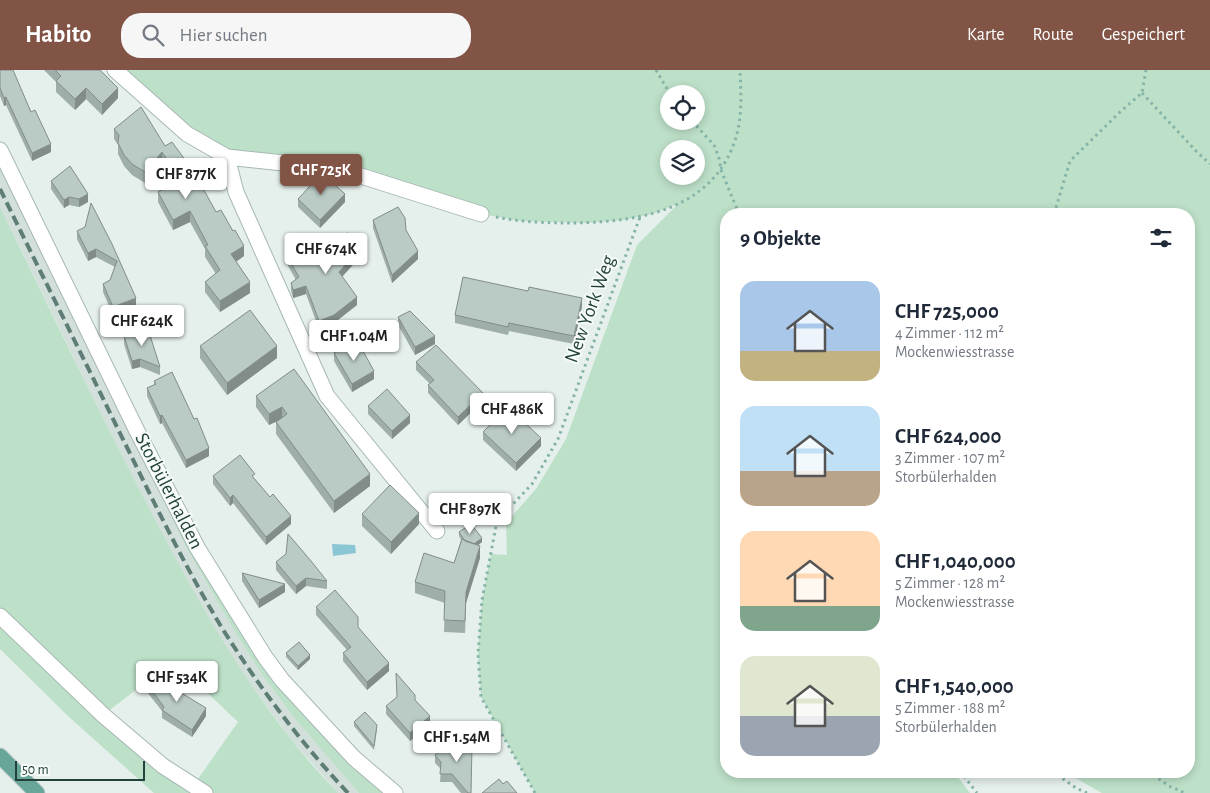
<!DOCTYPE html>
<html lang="de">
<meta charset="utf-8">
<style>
body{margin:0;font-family:"Alegreya Sans",sans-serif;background:#f6f6f7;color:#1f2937;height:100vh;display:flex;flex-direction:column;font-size:19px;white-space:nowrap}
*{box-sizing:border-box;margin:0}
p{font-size:16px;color:#747a83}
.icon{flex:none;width:28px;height:28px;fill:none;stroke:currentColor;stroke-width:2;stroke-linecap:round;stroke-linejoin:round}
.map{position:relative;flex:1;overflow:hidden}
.details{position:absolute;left:720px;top:138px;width:475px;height:570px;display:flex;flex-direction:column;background:#fff;border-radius:20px;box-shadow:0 2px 8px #0003}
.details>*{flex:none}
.tools{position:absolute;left:660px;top:15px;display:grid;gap:10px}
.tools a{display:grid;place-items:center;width:45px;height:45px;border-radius:50%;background:#fff;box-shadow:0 2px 8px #0003;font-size:25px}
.scale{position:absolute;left:15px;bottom:12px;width:130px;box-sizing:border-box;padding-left:5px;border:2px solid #22423b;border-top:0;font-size:14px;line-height:18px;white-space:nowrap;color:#22423b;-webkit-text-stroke:4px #f6fbf8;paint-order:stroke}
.price{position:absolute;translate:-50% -42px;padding:0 11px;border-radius:5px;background:#fff;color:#222;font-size:16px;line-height:32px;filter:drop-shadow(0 1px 2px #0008)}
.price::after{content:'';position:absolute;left:50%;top:30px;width:15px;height:11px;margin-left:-8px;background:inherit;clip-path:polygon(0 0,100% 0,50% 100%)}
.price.on{background:#815446;color:#fff}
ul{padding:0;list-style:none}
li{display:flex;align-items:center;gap:15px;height:125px;padding:0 20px}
li span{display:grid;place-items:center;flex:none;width:140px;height:100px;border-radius:15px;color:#555}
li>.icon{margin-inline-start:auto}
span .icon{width:60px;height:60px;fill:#fffc;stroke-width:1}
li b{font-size:21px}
h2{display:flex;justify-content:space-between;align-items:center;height:60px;padding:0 20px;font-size:21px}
header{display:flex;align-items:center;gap:30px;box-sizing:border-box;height:70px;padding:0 25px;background:#815446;color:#fff}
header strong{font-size:24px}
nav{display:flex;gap:28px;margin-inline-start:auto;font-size:18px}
.search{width:350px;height:45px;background:#f6f6f7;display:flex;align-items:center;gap:12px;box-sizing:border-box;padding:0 18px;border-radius:20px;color:#747a83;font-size:19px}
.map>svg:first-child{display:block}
</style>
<header>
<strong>Habito</strong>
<div class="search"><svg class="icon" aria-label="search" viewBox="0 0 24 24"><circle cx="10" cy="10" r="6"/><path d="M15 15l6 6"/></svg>Hier suchen</div>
<nav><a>Karte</a><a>Route</a><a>Gespeichert</a></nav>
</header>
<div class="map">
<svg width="1210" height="723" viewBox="0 0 1210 723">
<rect width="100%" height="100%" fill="#e5efeb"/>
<path fill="#d3dfda" d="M 0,97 L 187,479 L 238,567 L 263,606 L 295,649 L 359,723 L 338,723 L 292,670 L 249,613 L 223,573 L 178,496 L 116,374 L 0,137 Z"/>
<path fill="#bde0c8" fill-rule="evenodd" d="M 115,0 L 1210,0 L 1210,723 L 1102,723 L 1063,701 L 1189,701 L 1189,144 L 726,144 L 726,701 L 953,701 L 970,723 L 535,723 L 481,627 L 478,584 L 482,530 L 491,484 L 507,485 L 506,453 L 536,419 L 566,369 L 637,175 L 678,134 L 652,144 L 623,150 L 585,153 L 521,151 L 481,144 L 339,99 L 227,87 ZM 669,24 L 696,24 L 696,51 L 669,51 ZM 669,79 L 696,79 L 696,106 L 669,106 Z
M 0,97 L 136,359 L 265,587 L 395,723 L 359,723 L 295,649 L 263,606 L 238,567 L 187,479 Z
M 0,137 C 45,230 90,323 137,415 C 193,524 252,634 338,723 L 154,723 L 68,646 L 0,579 ZM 174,591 L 238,652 L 193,716 L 103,645 Z"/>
<path fill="#8bc6d5" d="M 332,474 L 355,475 L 356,483 L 333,486 Z"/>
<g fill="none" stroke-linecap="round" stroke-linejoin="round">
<g stroke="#a7b8b3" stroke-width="17">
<path id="minor" d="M 115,0 L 187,64 L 227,87 L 339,99 L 481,144
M 0,80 L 136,359 L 198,479 L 265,587 L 282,610 L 354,688 L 395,723
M 227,87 L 236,122 L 327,326 L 437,461
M 0,546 L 103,645 L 163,696 L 205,723"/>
</g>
<g stroke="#c1cac8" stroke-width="17">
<path id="major" d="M 0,686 L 37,723"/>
</g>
<path stroke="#84b4a7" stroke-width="3" stroke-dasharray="2.5 4" stroke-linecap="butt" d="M 656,0 L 670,24
M 1142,23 L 1196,81 L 1210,94
M 692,51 L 714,75 L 719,88 L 721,100 L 739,144
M 1054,144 L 1070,91 L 1121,41 L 1142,23 L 1146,0
M 496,147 C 521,152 547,153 572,153 C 635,152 707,142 733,76 C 743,51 741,26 740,0
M 960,701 L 977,723
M 1052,701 L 1076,718 L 1087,723
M 1148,701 L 1169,716 L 1185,723
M 535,723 L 481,627 L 478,584 L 482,530 L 497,451 L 532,414 L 558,369 L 640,147"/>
<use href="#minor" stroke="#fff" stroke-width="15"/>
<use href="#major" stroke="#67a699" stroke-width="15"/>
<path stroke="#5d7d76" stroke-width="4" stroke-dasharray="10 5" stroke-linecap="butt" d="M 0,119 C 38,197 77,275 115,353 C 149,422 182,492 222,558 C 259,617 301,673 348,723"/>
</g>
<path fill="#a0aea9" d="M 0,0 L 31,42 L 51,82 L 32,91 L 6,35 L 4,36 L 0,26 Z
M 44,0 L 100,0 L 118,28 L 102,45 L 86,29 L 75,40 L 56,22 L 56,12 Z
M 114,59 L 165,76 L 216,142 L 244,186 L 236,192 L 250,223 L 220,242 L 205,222 L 205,212 L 216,204 L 205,187 L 205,179 L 190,152 L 173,160 L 158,132 L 158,122 L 175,112 L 162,93 L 145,113 L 132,105 L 124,96 L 118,84 L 118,75 L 114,69 Z
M 51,111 L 88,132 L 79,137 L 69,135 L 64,138 L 51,119 Z
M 298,129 L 345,132 L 320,158 L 298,137 Z
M 373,150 L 406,160 L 418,189 L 392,213 L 373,158 Z
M 77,161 L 112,174 L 136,236 L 113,245 L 103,222 L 103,214 L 110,210 L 115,197 L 96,187 L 88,191 L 77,169 Z
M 309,182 L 360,187 L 342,207 L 357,235 L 334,253 L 319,259 L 306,224 L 293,228 L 291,221 L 291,213 L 296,210 L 288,196 L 288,188 Z
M 582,236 L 574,274 L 509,261 L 508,265 L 455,253 L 455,245 Z
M 398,247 L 435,274 L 415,285 L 398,255 Z
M 124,266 L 160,297 L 160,305 L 140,297 L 132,299 L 124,274 Z
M 200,276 L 277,288 L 227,325 L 200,288 Z
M 334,283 L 374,309 L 352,322 L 334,291 Z
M 416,292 L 483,331 L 458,355 L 428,323 L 428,315 L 430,314 L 416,300 Z
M 294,299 L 370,416 L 334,443 L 276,364 L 276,352 L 277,351 L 269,355 L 256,337 L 256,326 Z
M 154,311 L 209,386 L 186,398 L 162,353 L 160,354 L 147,326 L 147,318 L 154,315 Z
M 368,336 L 410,353 L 392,369 L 368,344 Z
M 483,362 L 541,376 L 516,401 L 483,370 Z
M 213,406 L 255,409 L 291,454 L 266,475 L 233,433 L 230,436 L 213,414 Z
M 362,444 L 419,454 L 391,484 L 362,456 Z
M 459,462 L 482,472 L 478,475 L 480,488 L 466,533 L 465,563 L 444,562 L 445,533 L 415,523 L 415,512 L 454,493 L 461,470 L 459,466 Z
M 276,492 L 327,511 L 327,519 L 306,516 L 296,524 L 276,500 Z
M 242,503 L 285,522 L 259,538 L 242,511 Z
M 316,537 L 389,601 L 367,620 L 343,591 L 343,583 L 347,580 L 316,545 Z
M 286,583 L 310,589 L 298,600 L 286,587 Z
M 147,614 L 175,619 L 206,646 L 192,667 L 162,648 L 162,641 L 147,622 Z
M 415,630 L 430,654 L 410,671 L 386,644 L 386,636 Z
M 354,652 L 377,659 L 374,680 L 354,656 Z
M 435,685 L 471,723 L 461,723 L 452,712 L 440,712 L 441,699 L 435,693 Z"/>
<path fill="#828d89" d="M 86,18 L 86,29 L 75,40 L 75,29 Z
M 118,18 L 118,28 L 102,45 L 102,34 Z
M 6,27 L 6,35 L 4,36 L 4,28 Z
M 51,74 L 51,82 L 32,91 L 32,83 Z
M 162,82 L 162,93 L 145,113 L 145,102 Z
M 88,124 L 88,132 L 79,137 L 79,129 Z
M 345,124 L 345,132 L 320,158 L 320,150 Z
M 69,127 L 69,135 L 64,138 L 64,130 Z
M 190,141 L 190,152 L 173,160 L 173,150 Z
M 244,176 L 244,186 L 231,195 L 231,184 Z
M 96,179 L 96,187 L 88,191 L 88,183 Z
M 360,179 L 360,187 L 339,210 L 339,202 Z
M 418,181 L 418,189 L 392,213 L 392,205 Z
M 250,212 L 250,223 L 220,242 L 220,231 Z
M 306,216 L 306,224 L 293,228 L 293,220 Z
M 357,227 L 357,235 L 334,253 L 319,259 L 319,251 Z
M 136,228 L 136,236 L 113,245 L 113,237 Z
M 582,228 L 582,236 L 574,274 L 574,266 Z
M 435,266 L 435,274 L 415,285 L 415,277 Z
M 277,276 L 277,288 L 227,325 L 227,313 Z
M 140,289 L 140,297 L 132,299 L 132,291 Z
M 374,301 L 374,309 L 352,322 L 352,314 Z
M 483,323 L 483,331 L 458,355 L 458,347 Z
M 282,337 L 282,349 L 269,355 L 269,344 Z
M 162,345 L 162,353 L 160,354 L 160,346 Z
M 410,345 L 410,353 L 392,369 L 392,361 Z
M 541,368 L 541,376 L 516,401 L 516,393 Z
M 209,378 L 209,386 L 186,398 L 186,390 Z
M 370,404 L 370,416 L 334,443 L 334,431 Z
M 233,425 L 233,433 L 230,436 L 230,428 Z
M 419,443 L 419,454 L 391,484 L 391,472 Z
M 291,446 L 291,454 L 266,475 L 266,467 Z
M 482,468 L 482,472 L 470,481 L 470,477 Z
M 480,476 L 480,488 L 466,533 L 465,563 L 466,522 Z
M 306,508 L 306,516 L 296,524 L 296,516 Z
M 285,514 L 285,522 L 259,538 L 259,530 Z
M 310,585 L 310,589 L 298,600 L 298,596 Z
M 389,593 L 389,601 L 367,620 L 367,612 Z
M 206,638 L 206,646 L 192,667 L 192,660 Z
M 430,646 L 430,654 L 410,671 L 410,663 Z"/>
<path fill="#bacac4" stroke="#828d89" d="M 0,0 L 13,0 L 31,42 L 35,40 L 51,74 L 32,83 L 6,27 L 4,28 L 0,18 Z
M 55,0 L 100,0 L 118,18 L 102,34 L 86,18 L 75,29 L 56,11 L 61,6 Z
M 141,37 L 165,76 L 172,72 L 194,102 L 216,142 L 221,140 L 233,161 L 235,160 L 244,176 L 231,184 L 250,212 L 220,231 L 205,212 L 220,200 L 205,176 L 208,175 L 190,141 L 173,150 L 158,122 L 180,109 L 162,82 L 145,102 L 132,94 L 124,85 L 118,73 L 119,65 L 114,59 Z
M 70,96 L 88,124 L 79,129 L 69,127 L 64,130 L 51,111 Z
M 322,103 L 345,124 L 320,150 L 298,129 Z
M 91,133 L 112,174 L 136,228 L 113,237 L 103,214 L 110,210 L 117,191 L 96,179 L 88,183 L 77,161 L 85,157 Z
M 398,137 L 405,148 L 406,160 L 418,181 L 392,205 L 373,150 Z
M 348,163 L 360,179 L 339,202 L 357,227 L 334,245 L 319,251 L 306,216 L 293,220 L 291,213 L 299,207 L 288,188 L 308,180 L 309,182 L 336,166 Z
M 463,207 L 528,221 L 529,217 L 582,228 L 574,266 L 509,253 L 508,257 L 455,245 Z
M 250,240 L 277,276 L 227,313 L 200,276 Z
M 410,241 L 435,266 L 415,277 L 398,247 Z
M 148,259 L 160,297 L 140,289 L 132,291 L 124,266 Z
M 357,270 L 374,301 L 352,314 L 334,283 Z
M 436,275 L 483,323 L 458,347 L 428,315 L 434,310 L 416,292 Z
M 294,299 L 370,404 L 334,431 L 276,352 L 287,344 L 282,337 L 269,344 L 256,326 Z
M 172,302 L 194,349 L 197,348 L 209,378 L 186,390 L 162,345 L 160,346 L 147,318 L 156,314 L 154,311 Z
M 387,319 L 410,345 L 392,361 L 368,336 Z
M 508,337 L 541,368 L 516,393 L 483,362 Z
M 240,385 L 255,404 L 252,406 L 270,427 L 273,424 L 291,446 L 266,467 L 233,425 L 230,428 L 213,406 Z
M 390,415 L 419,443 L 391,472 L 362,444 Z
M 471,454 L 482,468 L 474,474 L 465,471 L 459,462 Z
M 288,464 L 311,491 L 327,511 L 306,508 L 296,516 L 276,492 L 286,484 Z
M 462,469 L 480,476 L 466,522 L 465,551 L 444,550 L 445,521 L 415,512 L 424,483 L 454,493 Z
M 242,503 L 285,514 L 259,530 Z
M 335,520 L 358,547 L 358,557 L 389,593 L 367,612 L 343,583 L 351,577 L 316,537 Z
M 299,572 L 310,585 L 298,596 L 286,583 Z
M 396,603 L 415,625 L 415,630 L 430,646 L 410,663 L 386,636 L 397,627 Z
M 159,604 L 175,619 L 206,638 L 192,660 L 162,640 L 164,637 L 147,614 Z
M 365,642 L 377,655 L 374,676 L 354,652 Z
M 449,673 L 472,676 L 471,723 L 468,723 L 452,704 L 440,704 L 441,692 L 435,685 Z
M 499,709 L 503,714 L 507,711 L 517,723 L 482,723 Z"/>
<g text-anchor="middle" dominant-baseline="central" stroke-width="4" stroke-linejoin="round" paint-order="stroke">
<g font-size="20" fill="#22423b" stroke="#f6fbf8">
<text transform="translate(590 239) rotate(-70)">New York Weg</text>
<text transform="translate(169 421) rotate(63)">Storbülerhalden</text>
</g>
</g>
</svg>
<div class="tools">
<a><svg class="icon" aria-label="locate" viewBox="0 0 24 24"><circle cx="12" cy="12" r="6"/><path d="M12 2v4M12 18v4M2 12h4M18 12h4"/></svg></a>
<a><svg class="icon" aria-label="layers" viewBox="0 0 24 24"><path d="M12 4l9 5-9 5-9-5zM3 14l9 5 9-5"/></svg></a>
</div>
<div class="scale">50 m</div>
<b class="price on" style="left:321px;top:126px">CHF 725K</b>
<b class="price" style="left:186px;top:130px">CHF 877K</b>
<b class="price" style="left:326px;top:205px">CHF 674K</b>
<b class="price" style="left:142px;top:277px">CHF 624K</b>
<b class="price" style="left:354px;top:292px">CHF 1.04M</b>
<b class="price" style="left:512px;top:365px">CHF 486K</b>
<b class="price" style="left:470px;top:465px">CHF 897K</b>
<b class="price" style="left:177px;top:633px">CHF 534K</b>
<b class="price" style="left:457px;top:693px">CHF 1.54M</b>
<section class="details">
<h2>9 Objekte<svg class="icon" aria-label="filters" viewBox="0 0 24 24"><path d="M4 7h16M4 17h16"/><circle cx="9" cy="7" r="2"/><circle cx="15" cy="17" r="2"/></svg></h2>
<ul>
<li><span style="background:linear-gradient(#a9c7e8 70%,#c2b280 0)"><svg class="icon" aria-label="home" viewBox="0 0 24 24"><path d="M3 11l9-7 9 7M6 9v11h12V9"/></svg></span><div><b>CHF 725,000</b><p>4 Zimmer · 112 m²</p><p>Mockenwiesstrasse</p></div></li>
<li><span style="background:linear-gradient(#bfe0f5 65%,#b9a48a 0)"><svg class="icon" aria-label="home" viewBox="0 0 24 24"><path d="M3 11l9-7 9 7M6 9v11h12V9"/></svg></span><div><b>CHF 624,000</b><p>3 Zimmer · 107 m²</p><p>Storbülerhalden</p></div></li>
<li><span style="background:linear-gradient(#ffd9b3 75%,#7fa58c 0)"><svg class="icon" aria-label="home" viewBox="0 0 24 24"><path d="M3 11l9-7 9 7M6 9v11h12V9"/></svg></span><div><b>CHF 1,040,000</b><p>5 Zimmer · 128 m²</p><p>Mockenwiesstrasse</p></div></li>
<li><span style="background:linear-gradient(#dfe7d0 60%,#9aa5b1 0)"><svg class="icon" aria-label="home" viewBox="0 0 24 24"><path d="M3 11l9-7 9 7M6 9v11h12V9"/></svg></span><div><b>CHF 1,540,000</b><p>5 Zimmer · 188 m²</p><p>Storbülerhalden</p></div></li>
</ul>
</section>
</div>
